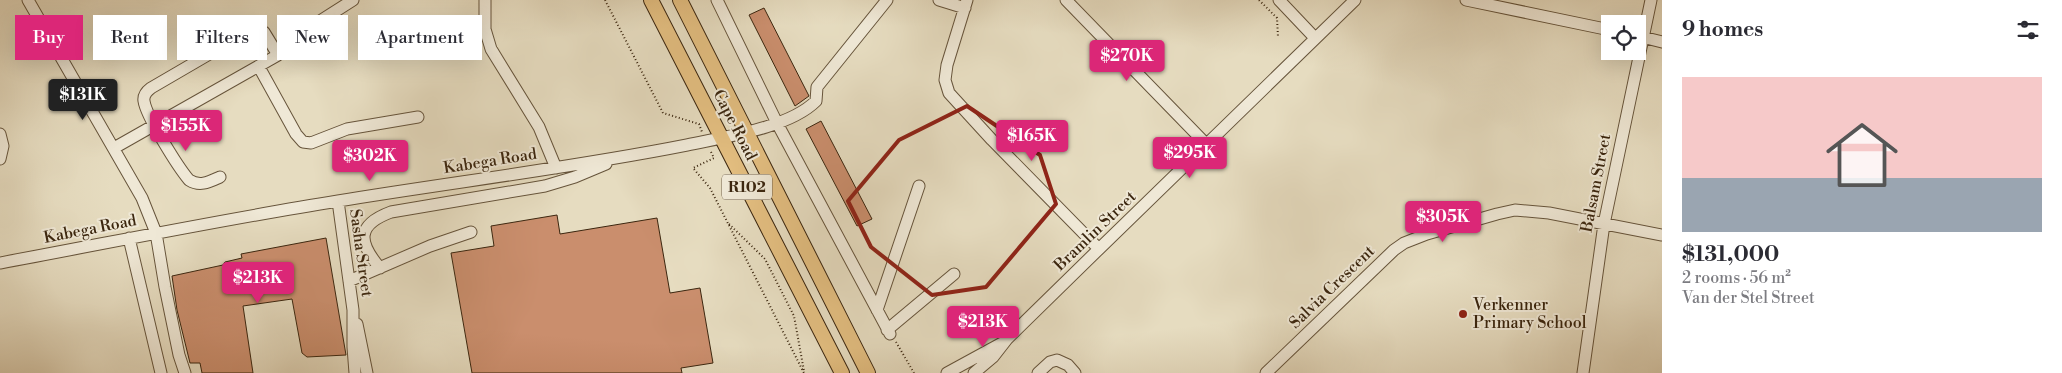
<!DOCTYPE html>
<meta charset="utf-8">
<style>
body{margin:0;font-family:"Libre Bodoni",serif;background:#f2f2f3;color:#2b2b33;height:100vh;display:flex;flex-direction:column;font-size:19px;white-space:nowrap}
*{box-sizing:border-box;margin:0}
p{font-size:16px;color:#7c7c81}
.icon{flex:none;width:28px;height:28px;fill:none;stroke:currentColor;stroke-width:2;stroke-linecap:round;stroke-linejoin:round}
.map{position:relative;flex:1;overflow:hidden}
.panel{display:flex;flex-direction:column;background:#fff;width:400px}
.panel>*{flex:none}
.guide{position:absolute;left:15px;top:15px;width:475px;height:45px;display:flex;gap:10px}
.buttons{position:absolute;left:1601px;top:15px;display:grid;gap:10px}
.buttons a{display:grid;place-items:center;width:45px;height:45px;border-radius:0px;background:#fff;box-shadow:0 5px 20px #0002;font-size:25px}
.price{position:absolute;translate:-50% -42px;padding:0 11px;border-radius:5px;background:#db2777;color:#fff;font-size:16px;line-height:32px;filter:drop-shadow(0 1px 2px #0008)}
.price::after{content:'';position:absolute;left:50%;top:30px;width:15px;height:11px;margin-left:-8px;background:inherit;clip-path:polygon(0 0,100% 0,50% 100%)}
.price.on{background:#222;color:#fff}
ul{padding:0;list-style:none}
li{display:grid;align-content:center;gap:10px;height:265px;padding:0 20px}
li span{display:grid;place-items:center;height:155px;border-radius:0px;color:#555}
li>.icon{margin-inline-start:auto}
span .icon{width:90px;height:90px;fill:#fffc;stroke-width:1}
li b{font-size:21px}
h2{display:flex;justify-content:space-between;align-items:center;height:60px;padding:0 20px;font-size:21px}
.chip{padding:0 18px;border-radius:0px;background:#fff;box-shadow:0 5px 20px #0002;font-size:18px;line-height:45px}
.chip.on{background:#db2777;color:#fff}
main{display:flex;flex:1;min-height:0}
.map>svg:first-child{display:block}
</style>
<main>
<div class="map">
<svg width="1662" height="373" viewBox="0 0 1662 373">
<rect width="100%" height="100%" fill="#e6dcc0"/>
<filter id="stains"><feTurbulence type="fractalNoise" baseFrequency=".004" numOctaves="4"/><feColorMatrix values="0 0 0 0 .2 0 0 0 0 .09 0 0 0 0 .02 0 0 0 .5 -.17"/></filter>
<radialGradient id="worn" r=".72"><stop offset=".6" stop-color="#630" stop-opacity="0"/><stop offset="1" stop-color="#630" stop-opacity=".3"/></radialGradient>
<path fill="#ca8e6d" stroke="#3b260f" d="M 764,8 L 809,96 L 795,106 L 749,15 Z
M 821,121 L 872,219 L 857,226 L 806,129 Z
M 557,215 L 560,234 L 657,218 L 670,293 L 700,288 L 713,363 L 681,368 L 682,373 L 472,373 L 451,253 L 494,246 L 491,226 Z
M 326,238 L 346,355 L 307,357 L 302,353 L 292,299 L 243,306 L 253,373 L 202,373 L 200,363 L 190,363 L 177,310 L 172,276 L 223,265 L 225,262 L 242,258 L 241,254 Z"/>
<g fill="none" stroke-linecap="round" stroke-linejoin="round">
<g stroke="#66543b" stroke-width="13">
<path id="minor" d="M 28,0 L 142,198 L 156,233 L 165,287 L 179,355 L 185,373
M 485,0 L 485,29 L 491,49 L 539,127 L 556,168
M 717,0 L 777,123 L 890,334
M 939,0 L 965,8
M 967,0 L 947,65 L 945,80 L 949,93 L 992,140 L 1099,249
M 1066,0 L 1207,145
M 1279,0 L 1315,38
M 1466,0 L 1610,30
M 1638,36 L 1662,42
M 259,67 L 296,134 L 303,142 L 311,143 L 347,129 L 418,117
M 0,134 L 3,146 L 0,159
M 114,148 L 278,55 L 317,23 L 353,0
M 220,177 C 209,182 200,187 189,180 C 178,167 146,116 144,101 C 143,95 147,91 151,88 L 254,28 L 264,32 L 278,55
M 338,201 L 353,310 L 353,347 L 355,373
M 129,238 L 161,373
M 0,263 C 113,242 225,219 338,201 C 454,182 571,168 687,145 C 724,137 789,128 816,101 L 817,87 L 887,0
M 380,268 C 358,242 356,225 391,212 L 545,186 L 575,177 L 606,164
M 349,281 L 430,246 L 471,232
M 877,310 L 919,186
M 357,324 L 367,373
M 887,330 L 954,274
M 947,373 L 1002,343
M 974,373 L 993,357 L 1007,339 L 1099,249 L 1355,0
M 1038,373 L 1050,362 L 1057,360 L 1068,365 L 1075,373
M 1266,373 L 1394,250 L 1404,243 L 1427,234 L 1497,214 L 1515,210 L 1549,213 L 1662,235
M 1583,373 L 1604,224 L 1651,0"/>
</g>
<g stroke="#3b260f" stroke-width="16">
<path id="major" d="M 651,0 L 842,373
M 680,0 L 868,373"/>
</g>
<path stroke="#3b260f" stroke-width="2" stroke-dasharray="1 2.5" stroke-linecap="butt" d="M 605,0 L 663,113 L 699,124 L 702,132
M 1259,0 L 1277,18 L 1278,37
M 711,152 L 714,158 L 693,168 L 710,188 L 804,373
M 729,224 L 765,259 L 794,316 L 804,371
M 896,342 L 914,373"/>
<use href="#minor" stroke="#efe8d6" stroke-width="11"/>
<use href="#major" stroke="#e3be80" stroke-width="14"/>
</g>
<path fill="none" stroke="#8f2418" stroke-width="4" stroke-linejoin="round" d="M 967,106 L 1040,155 L 1056,204 L 986,287 L 932,295 L 871,247 L 848,201 L 899,140 Z"/>
<circle fill="#8f2418" stroke="#efe8d6" stroke-width="2" cx="1463" cy="314" r="5"/>
<g text-anchor="middle" dominant-baseline="central" stroke-width="4" stroke-linejoin="round" paint-order="stroke">
<rect fill="#efe8d6" stroke="#71604b" stroke-width="1" x="722" y="174.5" width="50" height="25" rx="4"/>
<g font-size="15" font-weight="bold" fill="#3b260f">
<text x="747" y="187">R102</text>
</g>
<g font-size="16" fill="#3b260f" stroke="#efe8d6">
<text transform="translate(735 125) rotate(63)">Cape Road</text>
<text transform="translate(490 161) rotate(-9)">Kabega Road</text>
<text transform="translate(1596 183) rotate(-79)">Balsam Street</text>
<text transform="translate(90 229) rotate(-11)">Kabega Road</text>
<text transform="translate(1095 231) rotate(-44)">Bramlin Street</text>
<text transform="translate(361 253) rotate(82)">Sasha Street</text>
<text transform="translate(1332 287) rotate(-44)">Salvia Crescent</text>
</g>
<g font-size="16" fill="#3b260f" stroke="#efe8d6" text-anchor="start">
<text x="1473" y="305">Verkenner<tspan x="1473" dy="18">Primary School</tspan></text>
</g>
</g>
<rect width="100%" height="100%" filter="url(#stains)"/>
<rect width="100%" height="100%" fill="url(#worn)"/>
</svg>
<div class="buttons">
<a><svg class="icon" aria-label="locate" viewBox="0 0 24 24"><circle cx="12" cy="12" r="6"/><path d="M12 2v4M12 18v4M2 12h4M18 12h4"/></svg></a>
</div>
<b class="price" style="left:1127px;top:82px">$270K</b>
<b class="price on" style="left:83px;top:121px">$131K</b>
<b class="price" style="left:186px;top:152px">$155K</b>
<b class="price" style="left:1032px;top:162px">$165K</b>
<b class="price" style="left:1190px;top:179px">$295K</b>
<b class="price" style="left:370px;top:182px">$302K</b>
<b class="price" style="left:1443px;top:243px">$305K</b>
<b class="price" style="left:258px;top:304px">$213K</b>
<b class="price" style="left:983px;top:348px">$213K</b>
<div class="guide">
<a class="chip on">Buy</a>
<a class="chip">Rent</a>
<a class="chip">Filters</a>
<a class="chip">New</a>
<a class="chip">Apartment</a>
</div>
</div>
<section class="panel">
<h2>9 homes<svg class="icon" aria-label="filters" viewBox="0 0 24 24"><path d="M4 7h16M4 17h16"/><circle cx="9" cy="7" r="2"/><circle cx="15" cy="17" r="2"/></svg></h2>
<ul>
<li><span style="background:linear-gradient(#f6c9c9 65%,#9aa5b1 0)"><svg class="icon" aria-label="home" viewBox="0 0 24 24"><path d="M3 11l9-7 9 7M6 9v11h12V9"/></svg></span><div><b>$131,000</b><p>2 rooms · 56 m²</p><p>Van der Stel Street</p></div></li>
</ul>
</section>
</main>
